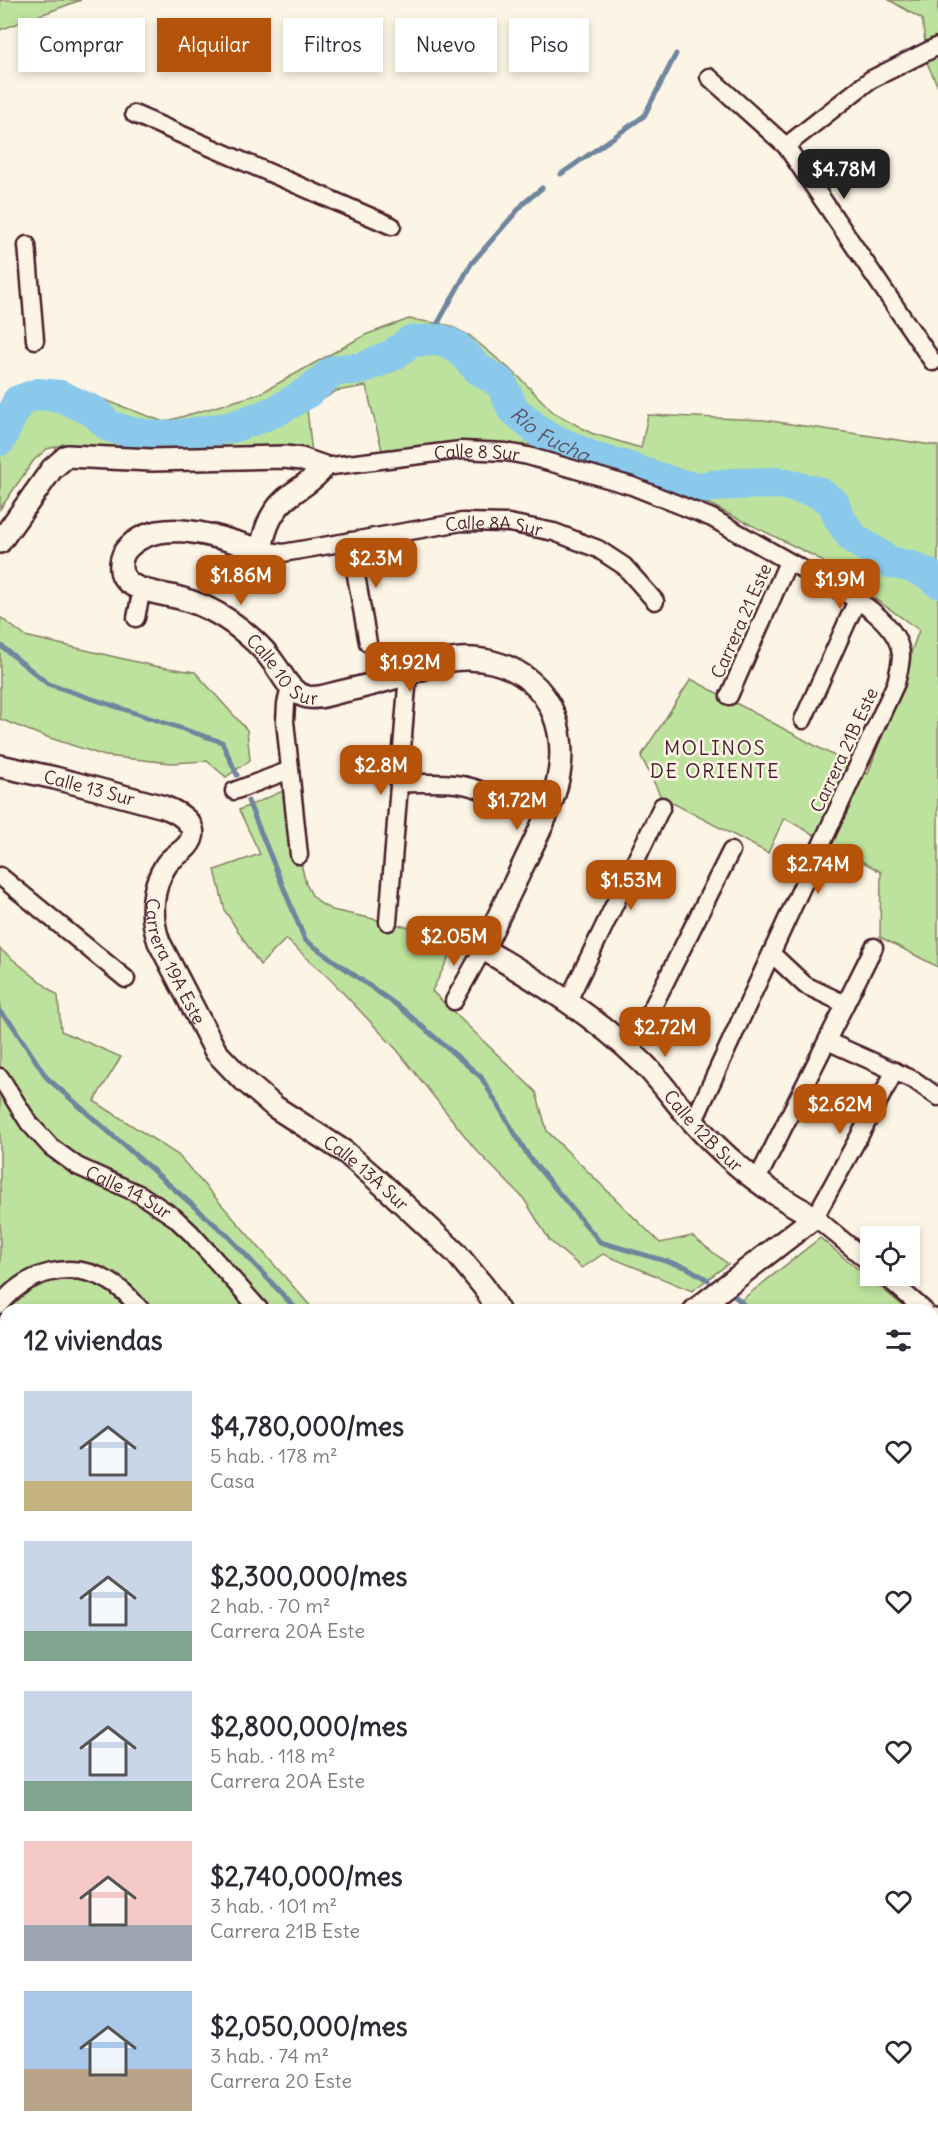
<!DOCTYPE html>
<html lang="es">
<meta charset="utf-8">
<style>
body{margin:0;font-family:Delius,sans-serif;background:#f7f7f7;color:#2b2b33;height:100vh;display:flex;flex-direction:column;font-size:22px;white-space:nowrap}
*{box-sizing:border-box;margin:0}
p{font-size:20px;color:#7c7c81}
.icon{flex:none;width:33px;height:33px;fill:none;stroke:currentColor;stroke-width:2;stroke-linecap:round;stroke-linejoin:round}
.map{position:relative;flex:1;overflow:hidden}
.details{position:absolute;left:0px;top:1304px;width:939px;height:836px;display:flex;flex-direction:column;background:#fff;border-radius:18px 18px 0 0;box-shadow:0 3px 9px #0003}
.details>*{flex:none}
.guide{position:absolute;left:18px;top:18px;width:600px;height:54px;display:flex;gap:12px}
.tools{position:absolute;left:860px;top:1226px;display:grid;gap:12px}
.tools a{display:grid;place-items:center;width:60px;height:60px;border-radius:0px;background:#fff;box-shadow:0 3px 9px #0003;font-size:30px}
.price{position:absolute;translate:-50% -51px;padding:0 14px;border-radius:12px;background:#b45309;color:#fff;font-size:20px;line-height:39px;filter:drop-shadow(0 2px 3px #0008)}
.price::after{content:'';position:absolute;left:50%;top:36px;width:18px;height:14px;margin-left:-9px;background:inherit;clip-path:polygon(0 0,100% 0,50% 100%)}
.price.on{background:#222;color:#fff}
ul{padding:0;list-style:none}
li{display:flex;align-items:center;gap:18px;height:150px;padding:0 24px}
li span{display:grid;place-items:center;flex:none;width:168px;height:120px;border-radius:0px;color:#555}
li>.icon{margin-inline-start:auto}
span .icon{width:72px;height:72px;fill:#fffc;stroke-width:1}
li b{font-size:26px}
h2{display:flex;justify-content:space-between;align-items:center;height:72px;padding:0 24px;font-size:26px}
.chip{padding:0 21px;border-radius:0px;background:#fff;box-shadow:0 3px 9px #0003;font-size:21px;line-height:54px}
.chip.on{background:#b45309;color:#fff}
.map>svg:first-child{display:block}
</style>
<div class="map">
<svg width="938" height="2138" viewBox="0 0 938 2138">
<rect width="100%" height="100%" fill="#fcf5e5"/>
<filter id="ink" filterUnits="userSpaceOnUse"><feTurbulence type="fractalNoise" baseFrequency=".0167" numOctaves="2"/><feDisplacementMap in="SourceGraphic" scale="12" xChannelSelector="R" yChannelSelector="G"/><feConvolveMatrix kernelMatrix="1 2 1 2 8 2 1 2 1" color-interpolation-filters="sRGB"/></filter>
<g filter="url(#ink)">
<path fill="#f4e2e0" d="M 933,1913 L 938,1940 L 938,2015 L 933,2013 Z"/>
<path fill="#bde29d" stroke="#848064" stroke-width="1.5" d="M 0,0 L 81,0 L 0,30 Z
M 889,0 L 938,0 L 938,87 L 928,65 L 922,19 Z
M 409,319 L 448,325 L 470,336 L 519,377 L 553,412 L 591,433 L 641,448 L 648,415 L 764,420 L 938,446 L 938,967 L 880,937 L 881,872 L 784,818 L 768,853 L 661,797 L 641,756 L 691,679 L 868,774 L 919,630 L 816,557 L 711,505 L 535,445 L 454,442 L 382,450 L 366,386 L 336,391 L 307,409 L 312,453 L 158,451 L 67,444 L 47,449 L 34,460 L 0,509 L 0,405 L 40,381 L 86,393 L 164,422 L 259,394 L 365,335 Z
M 0,617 L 25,636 L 154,666 L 195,672 L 247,730 L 250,760 L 226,777 L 207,761 L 171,763 L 105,756 L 38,734 L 0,719 Z
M 292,787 L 299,855 L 306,884 L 312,895 L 321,904 L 332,910 L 388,922 L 457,941 L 432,991 L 536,1092 L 547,1131 L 660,1243 L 692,1236 L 728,1264 L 692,1291 L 603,1254 L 582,1268 L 550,1241 L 524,1199 L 476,1150 L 397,1050 L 330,979 L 286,939 L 260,965 L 225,911 L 215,870 L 260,854 L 239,810 Z
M 0,949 L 58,996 L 61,1031 L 121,1057 L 94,1101 L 178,1155 L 313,1309 L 6,1310 L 6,2133 L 933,2133 L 933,2069 L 938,2071 L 938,2138 L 0,2138 Z
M 820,1238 L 907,1309 L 730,1309 Z
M 933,1330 L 938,1334 L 938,1940 L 933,1913 Z"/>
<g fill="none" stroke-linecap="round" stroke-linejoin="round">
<path stroke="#70859e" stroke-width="5" d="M 561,174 L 644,116 L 676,54
M 429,339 L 471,264 L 524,203 L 542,188
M 0,645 L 48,684 L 222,742 L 237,775
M 248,801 L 305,940 L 402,1009 L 481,1077 L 529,1157 L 600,1242 L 686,1267 L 708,1280
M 0,1012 L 11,1023 L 47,1078 L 228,1236 L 297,1310
M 736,1297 L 749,1310
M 933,1521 L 938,1526
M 813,2133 L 814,2138"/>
<path stroke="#8ac9eb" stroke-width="32" id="s1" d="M 0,440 L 18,401 L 38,394 L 60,396 L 95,412 L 109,426 L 132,433 L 161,437 L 182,435 L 232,427 L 261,417 L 278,410 L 305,394 L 334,371 L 347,369 L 360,369 L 393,355 L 411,341 L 442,340 L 457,347 L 478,369 L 501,383 L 513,409 L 542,434 L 596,459 L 617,464 L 676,484 L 697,488 L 732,484 L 779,483 L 817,492 L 833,502 L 839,518 L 853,538 L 890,562 L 912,567 L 930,575 L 938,582"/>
<g stroke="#4a1f2b" stroke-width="21">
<g id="minor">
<path d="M 709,77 L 786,146 L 933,362"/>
<path d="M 134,114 L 392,226"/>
<path d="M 786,146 L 870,80 L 938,46"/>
<path d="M 27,245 L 35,340"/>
<path id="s2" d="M 324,467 L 461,450 L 506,452 L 528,456 L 632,486 L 712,518 L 857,600 C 874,611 900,632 901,655 C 901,664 898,674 896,683 L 693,1123"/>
<path d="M 350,541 L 368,643"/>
<path id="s3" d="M 261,550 L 283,553 L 462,522 L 509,523 L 554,532 L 598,549 L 624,566 L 655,601"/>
<path d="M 136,618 L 142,589"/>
<path d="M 290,687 L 286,704 L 285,721 L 299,855"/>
<path d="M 729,696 L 788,562"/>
<path d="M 803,720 L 857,600"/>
<path d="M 399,783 C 430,784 462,779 489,794"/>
<path d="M 234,791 L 290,770"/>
<path d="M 0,876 L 126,979"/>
<path d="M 388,922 L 408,674"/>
<path d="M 772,954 L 805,985 L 845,1004"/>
<path d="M 454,1001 L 483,949"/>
<path d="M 568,1001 L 662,806"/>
<path d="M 827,1041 L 914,1080 L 938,1097"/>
<path d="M 630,1052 L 731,851"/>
<path id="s4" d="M 0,1077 L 29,1123 L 51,1147 L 77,1166 L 141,1195 L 174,1217 L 191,1233 L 260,1310"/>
<path d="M 757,1180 L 874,947"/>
<path d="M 870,1263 L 815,1217 L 895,1071"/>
<path d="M 884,1275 L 924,1310"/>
<path d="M 0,1305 C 26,1272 71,1259 109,1281 C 122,1288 131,1299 141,1310"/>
<path d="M 933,1317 L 938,1321"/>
<path d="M 357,2133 L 358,2138"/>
</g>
</g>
<g stroke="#4a1f2b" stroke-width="26">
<g id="tertiary">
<path id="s5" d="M 0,542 L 52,469 L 67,456 L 151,460 L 285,457 L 301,459 L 324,467 C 315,479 304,485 292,494 C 272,508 265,527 261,550 C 223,539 157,512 125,551 C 123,555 121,560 121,564 C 118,593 163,592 183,599 C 208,606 232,621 251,638 C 259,645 267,653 273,662 C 284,676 289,693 308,697 C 319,699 330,694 340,692 C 363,687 385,681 407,674 C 422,669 437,663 452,660 C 479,656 509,663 530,681 C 541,690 549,702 554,715 C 574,767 547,815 525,861 C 511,890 497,920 483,949 C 540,982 596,1017 643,1063 C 661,1081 676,1103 693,1122 C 727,1160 770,1194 815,1217 L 695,1310"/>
<path id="s6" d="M 0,766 L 55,778 L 164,807 C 183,814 206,830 183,850 C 177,855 170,859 166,865 C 151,888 150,917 159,942 L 216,1052 L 239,1076 L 275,1107 L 345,1152 L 383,1185 L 456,1253 L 484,1287 L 498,1310"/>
<path d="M 933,2047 L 938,2050"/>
</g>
</g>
<use href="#minor" stroke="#fcf5e5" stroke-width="16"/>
<use href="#tertiary" stroke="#fcf5e5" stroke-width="21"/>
</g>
</g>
<g text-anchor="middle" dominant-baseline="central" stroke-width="5" stroke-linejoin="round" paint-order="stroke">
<g font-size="18" fill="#4a1f2b" stroke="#fcf5e5">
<text stroke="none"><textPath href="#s2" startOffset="154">Calle 8 Sur</textPath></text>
<text stroke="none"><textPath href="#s3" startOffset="236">Calle 8A Sur</textPath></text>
<text transform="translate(741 621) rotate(-66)">Carrera 21 Este</text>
<text stroke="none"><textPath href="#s5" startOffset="837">Calle 10 Sur</textPath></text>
<text transform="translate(844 750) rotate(-65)">Carrera 21B Este</text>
<text stroke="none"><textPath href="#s6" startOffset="92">Calle 13 Sur</textPath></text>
<text stroke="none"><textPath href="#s6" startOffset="356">Carrera 19A Este</textPath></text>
<text stroke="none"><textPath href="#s5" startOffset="1688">Calle 12B Sur</textPath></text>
<text stroke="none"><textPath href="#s6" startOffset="650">Calle 13A Sur</textPath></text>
<text stroke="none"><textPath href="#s4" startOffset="177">Calle 14 Sur</textPath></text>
</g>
<g font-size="20" font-style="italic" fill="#5d5265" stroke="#fcf5e5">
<text stroke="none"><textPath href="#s1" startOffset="651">Río Fucha</textPath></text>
</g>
<g font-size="20" letter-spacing="1.5" fill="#4a1f2b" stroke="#fcf5e5">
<text x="715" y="747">MOLINOS<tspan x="715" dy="23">DE ORIENTE</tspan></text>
</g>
</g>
</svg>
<div class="tools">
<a><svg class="icon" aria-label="locate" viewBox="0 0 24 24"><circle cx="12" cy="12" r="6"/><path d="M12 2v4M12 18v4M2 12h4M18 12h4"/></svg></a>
</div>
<b class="price on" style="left:844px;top:200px">$4.78M</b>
<b class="price" style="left:376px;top:589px">$2.3M</b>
<b class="price" style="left:241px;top:606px">$1.86M</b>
<b class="price" style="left:840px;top:610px">$1.9M</b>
<b class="price" style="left:410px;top:693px">$1.92M</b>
<b class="price" style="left:381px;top:796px">$2.8M</b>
<b class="price" style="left:517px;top:831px">$1.72M</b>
<b class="price" style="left:818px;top:895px">$2.74M</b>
<b class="price" style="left:631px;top:911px">$1.53M</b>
<b class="price" style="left:454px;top:967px">$2.05M</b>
<b class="price" style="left:665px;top:1058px">$2.72M</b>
<b class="price" style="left:840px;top:1135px">$2.62M</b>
<div class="guide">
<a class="chip">Comprar</a>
<a class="chip on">Alquilar</a>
<a class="chip">Filtros</a>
<a class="chip">Nuevo</a>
<a class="chip">Piso</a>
</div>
<section class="details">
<h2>12 viviendas<svg class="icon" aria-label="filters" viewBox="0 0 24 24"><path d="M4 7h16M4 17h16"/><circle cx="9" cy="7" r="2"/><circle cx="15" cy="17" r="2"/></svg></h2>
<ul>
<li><span style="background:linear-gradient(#c9d6e8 75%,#c2b280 0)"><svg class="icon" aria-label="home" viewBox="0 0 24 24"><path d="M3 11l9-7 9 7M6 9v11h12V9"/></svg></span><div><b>$4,780,000/mes</b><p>5 hab. · 178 m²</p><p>Casa</p></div><svg class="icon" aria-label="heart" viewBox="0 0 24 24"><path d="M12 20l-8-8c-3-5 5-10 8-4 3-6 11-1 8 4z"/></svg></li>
<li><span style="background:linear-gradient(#c9d6e8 75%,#7fa58c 0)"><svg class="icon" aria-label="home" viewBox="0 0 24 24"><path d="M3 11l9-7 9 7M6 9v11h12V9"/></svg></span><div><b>$2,300,000/mes</b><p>2 hab. · 70 m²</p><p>Carrera 20A Este</p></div><svg class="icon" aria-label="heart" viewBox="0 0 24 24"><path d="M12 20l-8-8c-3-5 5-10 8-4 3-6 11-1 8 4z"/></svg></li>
<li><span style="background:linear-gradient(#c9d6e8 75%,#7fa58c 0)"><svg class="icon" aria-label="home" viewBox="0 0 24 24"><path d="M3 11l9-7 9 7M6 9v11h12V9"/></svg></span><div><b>$2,800,000/mes</b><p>5 hab. · 118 m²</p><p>Carrera 20A Este</p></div><svg class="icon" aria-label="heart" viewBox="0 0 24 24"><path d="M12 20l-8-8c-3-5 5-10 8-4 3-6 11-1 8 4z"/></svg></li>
<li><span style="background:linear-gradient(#f6c9c9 70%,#9aa5b1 0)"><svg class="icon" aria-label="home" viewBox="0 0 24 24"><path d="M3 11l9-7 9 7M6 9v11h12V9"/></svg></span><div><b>$2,740,000/mes</b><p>3 hab. · 101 m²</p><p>Carrera 21B Este</p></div><svg class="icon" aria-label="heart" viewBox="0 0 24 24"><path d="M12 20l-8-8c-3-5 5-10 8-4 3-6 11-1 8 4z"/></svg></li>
<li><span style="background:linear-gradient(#a9c7e8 65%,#b9a48a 0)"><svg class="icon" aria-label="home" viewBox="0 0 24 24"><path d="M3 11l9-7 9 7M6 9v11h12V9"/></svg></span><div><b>$2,050,000/mes</b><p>3 hab. · 74 m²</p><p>Carrera 20 Este</p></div><svg class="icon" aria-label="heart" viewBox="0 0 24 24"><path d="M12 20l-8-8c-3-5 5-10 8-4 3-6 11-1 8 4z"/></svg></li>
</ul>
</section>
</div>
